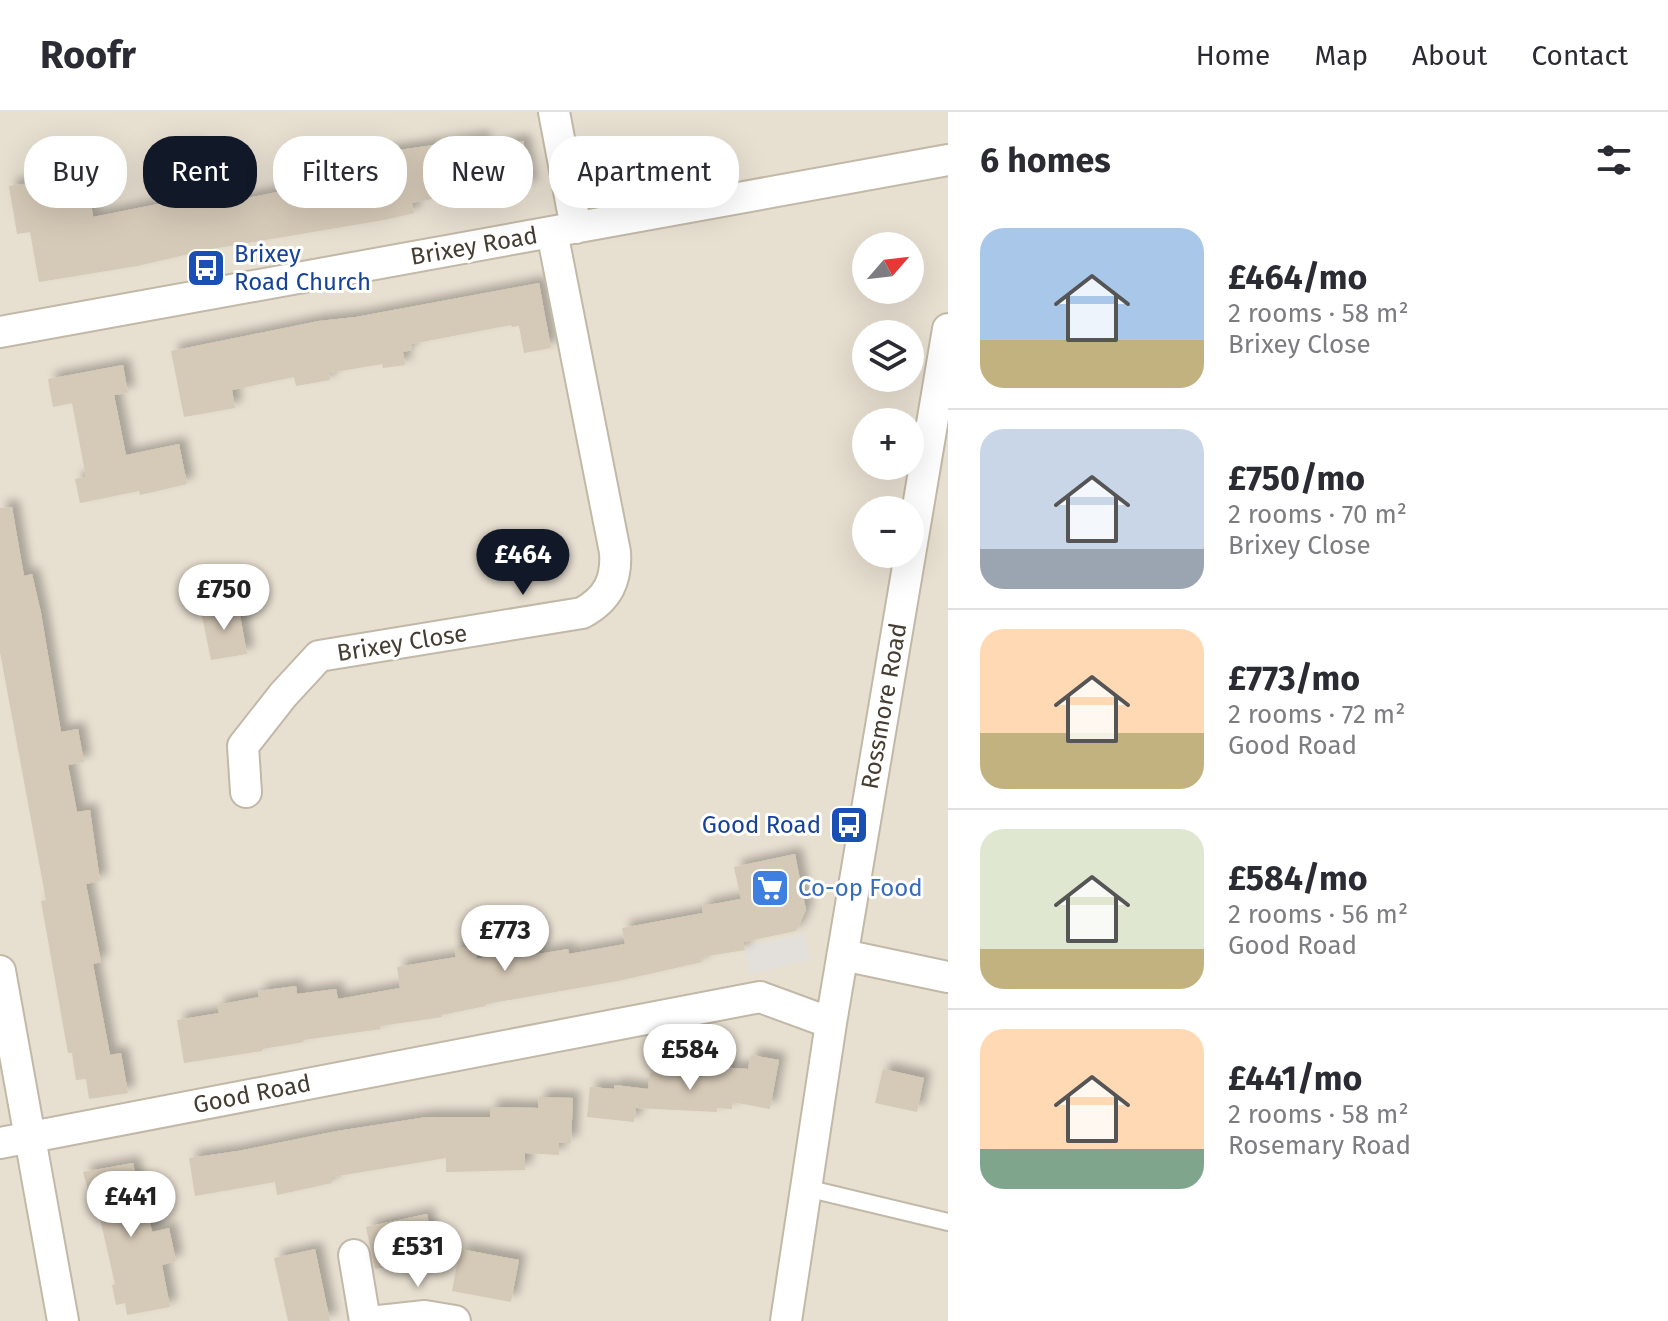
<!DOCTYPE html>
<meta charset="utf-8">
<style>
body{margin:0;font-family:"Fira Sans",sans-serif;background:#f2f2f3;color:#2b2b33;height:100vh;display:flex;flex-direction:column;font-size:30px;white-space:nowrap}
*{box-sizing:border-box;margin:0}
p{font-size:26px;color:#7c7c81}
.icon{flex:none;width:44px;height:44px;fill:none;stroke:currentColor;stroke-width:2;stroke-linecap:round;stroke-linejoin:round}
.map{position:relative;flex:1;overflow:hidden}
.side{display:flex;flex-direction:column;background:#fff;width:720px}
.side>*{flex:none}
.hud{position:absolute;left:24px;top:24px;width:760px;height:72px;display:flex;gap:16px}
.needle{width:52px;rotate:62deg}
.buttons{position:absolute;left:852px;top:120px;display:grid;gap:16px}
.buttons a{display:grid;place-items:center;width:72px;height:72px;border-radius:50%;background:#fff;box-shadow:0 8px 32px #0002;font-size:40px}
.price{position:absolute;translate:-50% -68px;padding:0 18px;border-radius:28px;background:#fff;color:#222;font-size:26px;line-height:52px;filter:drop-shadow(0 2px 4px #0008)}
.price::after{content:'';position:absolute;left:50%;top:48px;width:24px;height:18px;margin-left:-12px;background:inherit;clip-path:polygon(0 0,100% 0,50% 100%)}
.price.selected{background:#111827;color:#fff}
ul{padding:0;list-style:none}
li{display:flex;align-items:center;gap:24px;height:200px;padding:0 32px}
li+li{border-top:2px solid #e1e1e2}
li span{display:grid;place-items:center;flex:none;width:224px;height:160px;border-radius:24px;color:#555}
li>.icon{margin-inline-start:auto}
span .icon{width:96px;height:96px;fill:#fffc;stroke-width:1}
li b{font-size:34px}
h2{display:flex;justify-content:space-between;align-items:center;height:96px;padding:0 32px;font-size:34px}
.chip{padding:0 28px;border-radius:32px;background:#fff;box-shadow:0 8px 32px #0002;font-size:28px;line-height:72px}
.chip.selected{background:#111827;color:#fff}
header{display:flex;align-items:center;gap:48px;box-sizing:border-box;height:112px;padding:0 40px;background:#fff;border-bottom:2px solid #e1e1e2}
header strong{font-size:38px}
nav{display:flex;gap:44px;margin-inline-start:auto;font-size:28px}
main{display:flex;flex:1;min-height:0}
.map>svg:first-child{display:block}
</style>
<header>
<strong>Roofr</strong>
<nav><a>Home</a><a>Map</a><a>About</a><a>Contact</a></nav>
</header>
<main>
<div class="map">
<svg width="948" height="1209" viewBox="0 0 948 1209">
<defs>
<filter id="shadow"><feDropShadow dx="7" dy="-7" stdDeviation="4" flood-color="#0004"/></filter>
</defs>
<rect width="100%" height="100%" fill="#f3eee2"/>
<path fill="#e7dfd0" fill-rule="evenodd" d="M 0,0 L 948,0 L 948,1209 L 0,1209 ZM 866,134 L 910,134 L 910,178 L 866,178 ZM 866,222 L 910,222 L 910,266 L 866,266 ZM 866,310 L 910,310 L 910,354 L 866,354 ZM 866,398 L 910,398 L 910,442 L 866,442 Z"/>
<path fill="#e3e0db" d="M 804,822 L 810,848 L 750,862 L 744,835 Z"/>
<path fill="#d5c9b7" filter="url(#shadow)" d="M 483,26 L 485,36 L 523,29 L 531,75 L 462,86 L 461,81 L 412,91 L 414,101 L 384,108 L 206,138 L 137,154 L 39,170 L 30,120 L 17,122 L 9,74 L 87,63 L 93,105 L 183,87 L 173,38 L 195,34 L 208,94 L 292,77 L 291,71 L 336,64 L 336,59 L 380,51 L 378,41 Z
M 539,171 L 551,236 L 524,241 L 519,214 L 512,215 L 511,213 L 411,232 L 412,238 L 403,240 L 405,253 L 383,256 L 382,252 L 329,261 L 330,268 L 296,274 L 294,265 L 232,278 L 235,296 L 184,305 L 171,239 L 319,209 L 356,205 Z
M 123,253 L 128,281 L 114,283 L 126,343 L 179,332 L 187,372 L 140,383 L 139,379 L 80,391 L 75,367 L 86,365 L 72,291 L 53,295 L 48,267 Z
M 12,395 L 24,464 L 32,462 L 41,501 L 61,620 L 78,617 L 84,650 L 68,653 L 77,700 L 90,698 L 100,769 L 86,772 L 101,850 L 93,852 L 110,943 L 121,941 L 128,981 L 89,987 L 86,967 L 76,968 L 72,941 L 68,941 L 41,789 L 46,788 L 0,540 L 0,396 Z
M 238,492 L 247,542 L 211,548 L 201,499 Z
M 795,742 L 806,798 L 796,819 L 743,830 L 745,838 L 701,845 L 702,850 L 618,869 L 486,892 L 486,894 L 441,903 L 442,905 L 380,914 L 381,917 L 303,928 L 304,930 L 262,937 L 262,939 L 184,951 L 177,908 L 219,901 L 217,893 L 259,885 L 258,879 L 296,874 L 297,882 L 336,877 L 338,887 L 400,876 L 397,855 L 456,845 L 454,837 L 475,834 L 477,847 L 512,840 L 514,846 L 568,837 L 569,842 L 625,832 L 622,816 L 703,801 L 702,794 L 741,787 L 734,755 Z
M 751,943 L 779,948 L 770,997 L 732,990 L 732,997 L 717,996 L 717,1000 L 636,996 L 634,1010 L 587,1005 L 590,975 L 614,977 L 614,973 L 648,977 L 650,961 L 702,965 L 702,954 L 748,957 Z
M 883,957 L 924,966 L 917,1000 L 875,991 Z
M 539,985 L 573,986 L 571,1031 L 559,1031 L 559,1043 L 525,1041 L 525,1058 L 446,1060 L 446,1046 L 332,1065 L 332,1071 L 277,1083 L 275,1070 L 195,1084 L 189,1046 L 238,1039 L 337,1019 L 427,1005 L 490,1005 L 490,995 L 538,996 Z
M 133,1051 L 140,1082 L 144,1081 L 152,1120 L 169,1116 L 176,1149 L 162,1153 L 170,1195 L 127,1203 L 125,1191 L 116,1193 L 112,1173 L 115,1172 L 99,1102 L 95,1103 L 83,1060 Z
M 427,1102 L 436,1144 L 375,1157 L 366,1115 Z
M 315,1137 L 330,1209 L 288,1209 L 274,1146 Z
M 460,1137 L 519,1148 L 511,1190 L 452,1179 Z"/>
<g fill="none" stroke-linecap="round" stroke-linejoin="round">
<g stroke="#c2b8a7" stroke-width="20">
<path id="service" d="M 806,1076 L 948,1110"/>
</g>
<g stroke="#c2b8a7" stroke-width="34">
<path id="minor" d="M 554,0 L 576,116
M 0,220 L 948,48
M 246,680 L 243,634 L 283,583 L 319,544 L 582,501 C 608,487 617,468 615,440 L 552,120
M 843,843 L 948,865
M 0,859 L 63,1209
M 0,1031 L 760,885 L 831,911
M 354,1143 L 365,1209
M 379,1209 L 425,1204 L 455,1209
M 786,1209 L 831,911 L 948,217"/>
</g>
<use href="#service" stroke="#fff" stroke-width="16"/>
<use href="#minor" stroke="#fff" stroke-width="30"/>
</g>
<defs>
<g id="bus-square" transform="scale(2)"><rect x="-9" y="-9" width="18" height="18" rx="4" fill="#1a4fb4" stroke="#fff"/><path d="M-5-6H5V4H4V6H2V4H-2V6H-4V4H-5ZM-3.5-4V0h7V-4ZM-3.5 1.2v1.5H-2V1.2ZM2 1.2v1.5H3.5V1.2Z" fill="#fff"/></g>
<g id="supermarket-square" transform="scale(2)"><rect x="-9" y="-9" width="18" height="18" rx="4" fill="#3f7fe0" stroke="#fff"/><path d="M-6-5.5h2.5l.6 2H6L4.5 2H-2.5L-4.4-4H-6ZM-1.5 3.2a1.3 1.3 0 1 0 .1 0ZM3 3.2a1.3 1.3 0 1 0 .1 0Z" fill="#fff"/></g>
</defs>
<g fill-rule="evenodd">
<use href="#bus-square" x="206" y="156"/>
<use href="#bus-square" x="849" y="713"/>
<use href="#supermarket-square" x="770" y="776"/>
</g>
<g text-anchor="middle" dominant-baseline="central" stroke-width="6" stroke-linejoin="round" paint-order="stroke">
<g font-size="24" fill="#453d32" stroke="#fff">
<text transform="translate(474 134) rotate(-10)">Brixey Road</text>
<text transform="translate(402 531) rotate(-9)">Brixey Close</text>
<text transform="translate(884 594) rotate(-80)">Rossmore Road</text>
<text transform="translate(252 982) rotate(-11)">Good Road</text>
</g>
<g font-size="24" fill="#164399" stroke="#fff" text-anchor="start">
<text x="234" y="142">Brixey<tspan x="234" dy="28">Road Church</tspan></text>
<text x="821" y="713" text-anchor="end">Good Road</text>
</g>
<g font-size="24" fill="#366cbe" stroke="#fff" text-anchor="start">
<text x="798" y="776">Co-op Food</text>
</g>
</g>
</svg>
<div class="buttons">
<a><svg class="needle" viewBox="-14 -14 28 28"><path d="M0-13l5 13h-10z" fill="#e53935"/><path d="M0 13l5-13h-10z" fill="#7c7c81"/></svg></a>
<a><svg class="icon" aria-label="layers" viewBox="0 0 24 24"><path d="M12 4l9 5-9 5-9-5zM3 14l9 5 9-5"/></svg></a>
<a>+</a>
<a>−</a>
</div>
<b class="price selected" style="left:523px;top:485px">£464</b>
<b class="price" style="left:224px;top:520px">£750</b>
<b class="price" style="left:505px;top:861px">£773</b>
<b class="price" style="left:690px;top:980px">£584</b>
<b class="price" style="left:131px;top:1127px">£441</b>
<b class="price" style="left:418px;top:1177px">£531</b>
<div class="hud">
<a class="chip">Buy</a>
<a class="chip selected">Rent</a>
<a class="chip">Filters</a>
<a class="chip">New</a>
<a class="chip">Apartment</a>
</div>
</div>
<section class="side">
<h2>6 homes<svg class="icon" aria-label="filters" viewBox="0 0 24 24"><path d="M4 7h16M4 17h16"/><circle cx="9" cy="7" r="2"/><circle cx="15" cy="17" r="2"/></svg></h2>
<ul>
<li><span style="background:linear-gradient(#a9c7e8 70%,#c2b280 0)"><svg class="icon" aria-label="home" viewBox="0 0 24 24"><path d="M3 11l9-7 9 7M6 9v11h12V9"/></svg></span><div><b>£464/mo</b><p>2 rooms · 58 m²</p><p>Brixey Close</p></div></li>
<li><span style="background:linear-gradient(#c9d6e8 75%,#9aa5b1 0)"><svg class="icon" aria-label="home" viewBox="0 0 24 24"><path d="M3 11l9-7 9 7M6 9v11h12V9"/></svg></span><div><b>£750/mo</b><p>2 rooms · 70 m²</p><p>Brixey Close</p></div></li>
<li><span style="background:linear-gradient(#ffd9b3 65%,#c2b280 0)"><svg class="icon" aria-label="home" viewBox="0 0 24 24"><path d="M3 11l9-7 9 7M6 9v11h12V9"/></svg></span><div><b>£773/mo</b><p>2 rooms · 72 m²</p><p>Good Road</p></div></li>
<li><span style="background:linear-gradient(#dfe7d0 75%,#c2b280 0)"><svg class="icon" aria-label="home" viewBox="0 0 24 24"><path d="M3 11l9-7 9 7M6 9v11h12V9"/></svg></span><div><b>£584/mo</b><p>2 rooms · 56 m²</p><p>Good Road</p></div></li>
<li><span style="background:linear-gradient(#ffd9b3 75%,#7fa58c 0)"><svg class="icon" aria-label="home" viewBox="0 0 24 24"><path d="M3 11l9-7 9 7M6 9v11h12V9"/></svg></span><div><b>£441/mo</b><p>2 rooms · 58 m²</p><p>Rosemary Road</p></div></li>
</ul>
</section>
</main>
